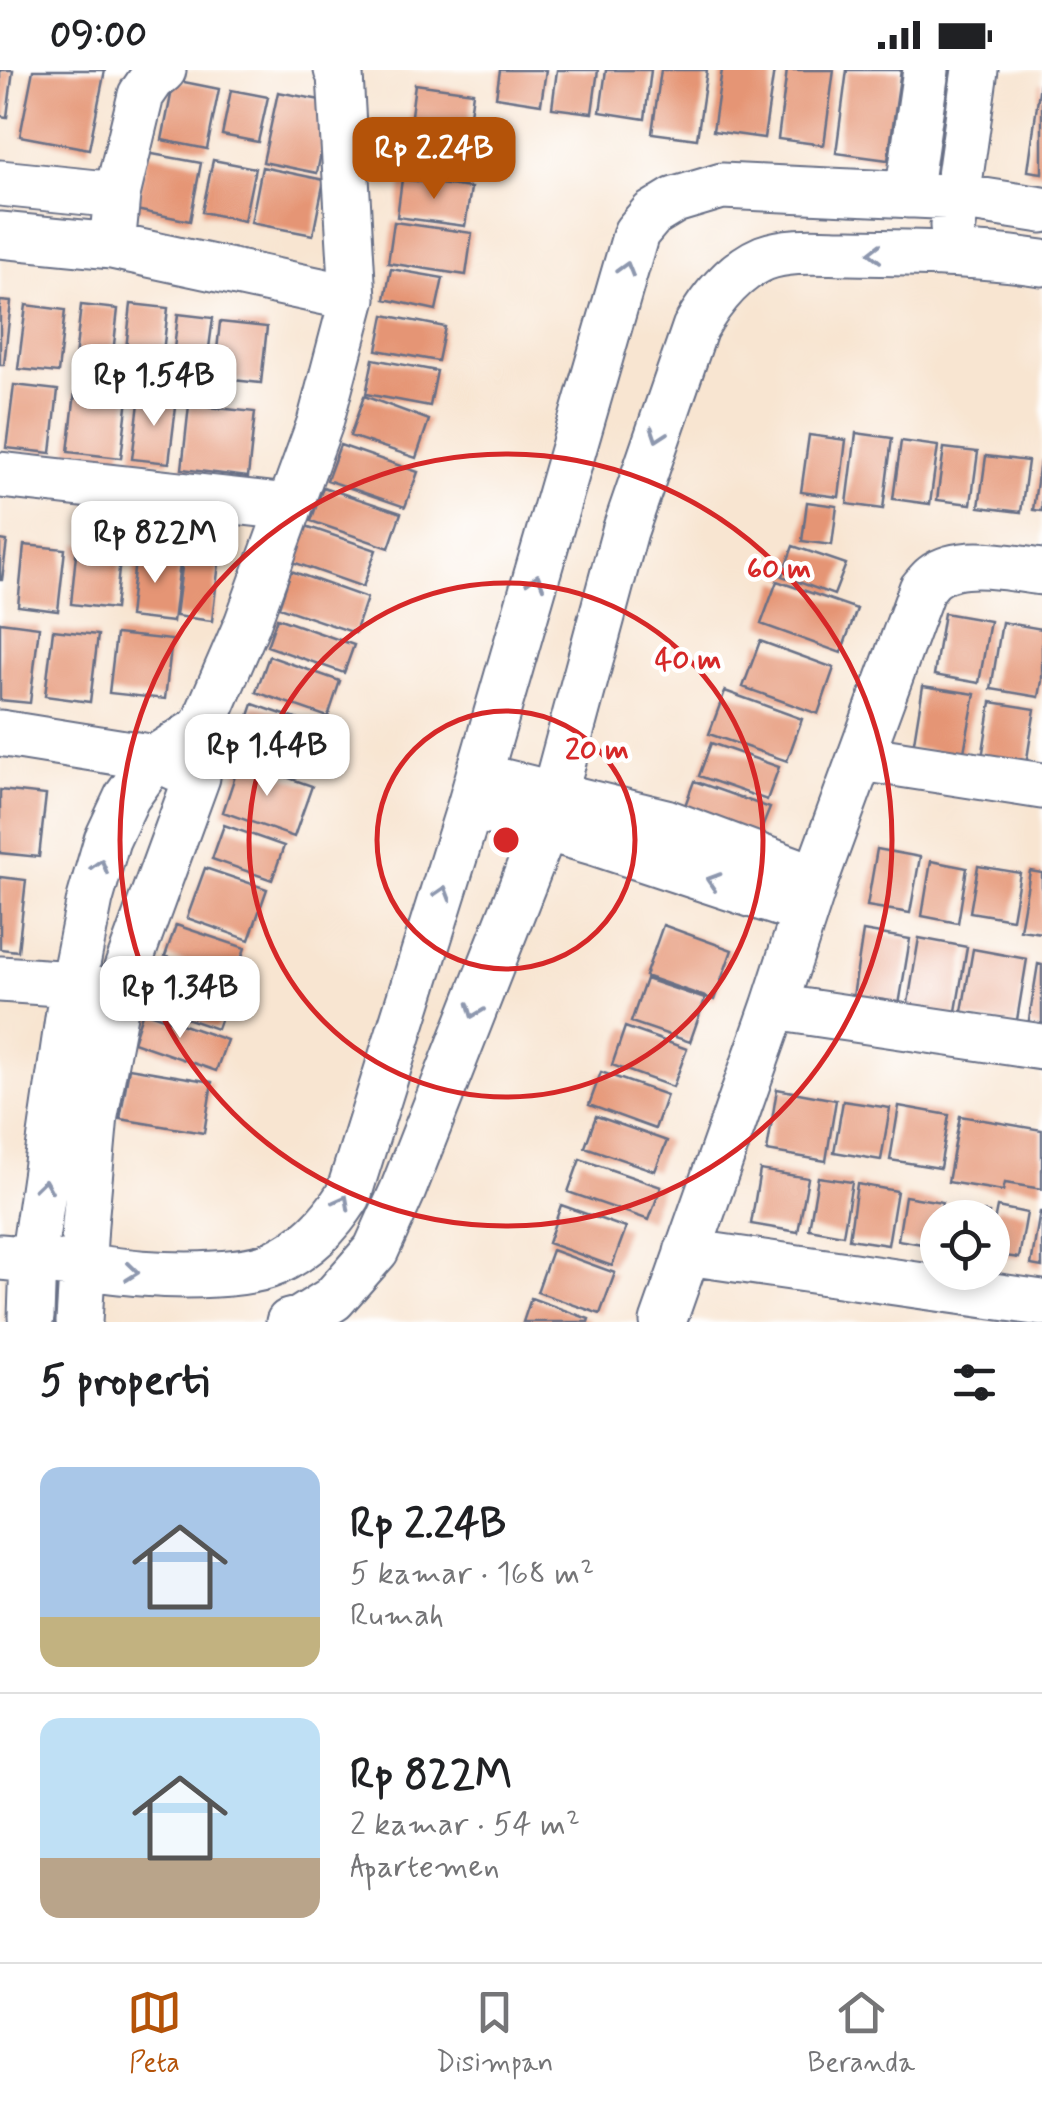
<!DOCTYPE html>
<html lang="id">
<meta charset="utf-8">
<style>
body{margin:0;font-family:Mynerve,sans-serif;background:#f2f2f2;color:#202124;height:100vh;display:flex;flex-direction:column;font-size:38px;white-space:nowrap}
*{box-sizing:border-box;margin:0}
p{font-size:32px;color:#757577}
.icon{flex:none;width:55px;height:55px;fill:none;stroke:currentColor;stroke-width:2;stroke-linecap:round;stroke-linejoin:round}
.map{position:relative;height:1252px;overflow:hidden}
.side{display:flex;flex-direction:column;background:#fff;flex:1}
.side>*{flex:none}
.tools{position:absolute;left:920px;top:1130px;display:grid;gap:20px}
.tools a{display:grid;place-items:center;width:90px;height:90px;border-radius:50%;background:#fff;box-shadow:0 5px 15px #0003;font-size:50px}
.price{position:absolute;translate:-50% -85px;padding:0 22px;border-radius:20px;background:#fff;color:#222;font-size:32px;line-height:65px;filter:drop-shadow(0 2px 5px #0008)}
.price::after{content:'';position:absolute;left:50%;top:60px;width:30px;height:22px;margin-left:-15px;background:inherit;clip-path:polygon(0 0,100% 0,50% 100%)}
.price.selected{background:#b45309;color:#fff}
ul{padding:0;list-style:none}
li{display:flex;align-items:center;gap:30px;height:250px;padding:0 40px}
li+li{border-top:2px solid #e0e0e0}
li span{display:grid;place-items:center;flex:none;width:280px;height:200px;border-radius:20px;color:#555}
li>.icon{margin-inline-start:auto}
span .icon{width:120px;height:120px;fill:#fffc;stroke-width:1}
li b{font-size:42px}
h2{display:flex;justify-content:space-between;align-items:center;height:120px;padding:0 40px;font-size:42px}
.status{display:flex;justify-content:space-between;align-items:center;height:70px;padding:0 50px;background:#fff;direction:ltr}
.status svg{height:28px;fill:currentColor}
.menu{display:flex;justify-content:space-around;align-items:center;height:140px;border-top:2px solid #e0e0e0;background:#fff;font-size:28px;color:#757577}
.menu a{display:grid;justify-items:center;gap:5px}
.menu .selected{color:#b45309}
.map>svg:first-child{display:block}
</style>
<div class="status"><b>09:00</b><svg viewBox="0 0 49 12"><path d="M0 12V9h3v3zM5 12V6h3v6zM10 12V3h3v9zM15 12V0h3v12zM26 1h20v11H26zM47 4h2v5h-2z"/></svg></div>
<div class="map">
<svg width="1042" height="1252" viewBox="0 0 1042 1252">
<rect width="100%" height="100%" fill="#fff"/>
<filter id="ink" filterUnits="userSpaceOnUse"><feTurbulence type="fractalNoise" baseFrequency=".01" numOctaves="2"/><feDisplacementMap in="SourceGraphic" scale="20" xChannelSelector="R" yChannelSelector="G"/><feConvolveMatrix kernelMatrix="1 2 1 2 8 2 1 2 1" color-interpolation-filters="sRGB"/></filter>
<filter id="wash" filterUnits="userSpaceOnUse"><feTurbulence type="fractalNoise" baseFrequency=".0048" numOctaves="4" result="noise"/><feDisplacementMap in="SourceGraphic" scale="40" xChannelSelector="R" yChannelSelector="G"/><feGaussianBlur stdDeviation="2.25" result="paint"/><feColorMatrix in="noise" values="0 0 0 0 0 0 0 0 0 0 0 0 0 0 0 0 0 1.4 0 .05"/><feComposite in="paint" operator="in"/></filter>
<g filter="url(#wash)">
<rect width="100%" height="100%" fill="#f8e5d1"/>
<g id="blocks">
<path fill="#e59574" d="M 0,0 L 13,0 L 7,47 L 0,46 Z
M 33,0 L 105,0 L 89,79 L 20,66 Z
M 500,0 L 546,0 L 541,34 L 496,27 Z
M 557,0 L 598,0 L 592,43 L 552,38 Z
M 606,0 L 651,0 L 645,49 L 600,42 Z
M 661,0 L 707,0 L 697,69 L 652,63 Z
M 722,0 L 774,0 L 764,68 L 713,61 Z
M 787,0 L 834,0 L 824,75 L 778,69 Z
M 847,0 L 901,0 L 888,90 L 836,83 Z
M 174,10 L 219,19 L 207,79 L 162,70 Z
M 1040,13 L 1042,13 L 1042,103 L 1028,101 Z
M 415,14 L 473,22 L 468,60 L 410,53 Z
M 231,20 L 268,27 L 258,72 L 222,65 Z
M 278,22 L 331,32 L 317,103 L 263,92 Z
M 412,64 L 480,73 L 475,111 L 408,102 Z
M 147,83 L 201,93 L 190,151 L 136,140 Z
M 213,90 L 255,98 L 244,151 L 202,142 Z
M 262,97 L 324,110 L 313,165 L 251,153 Z
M 402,109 L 471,118 L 465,156 L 397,147 Z
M 394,152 L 472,163 L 466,205 L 388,193 Z
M 391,199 L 443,208 L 436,240 L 385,229 Z
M 0,231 L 11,232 L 4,295 L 0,295 Z
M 131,234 L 168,238 L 161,301 L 124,297 Z
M 26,235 L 65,240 L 58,303 L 18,299 Z
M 81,235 L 118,239 L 111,301 L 74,297 Z
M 178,244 L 213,248 L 205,308 L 171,305 Z
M 384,245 L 445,257 L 438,291 L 377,280 Z
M 220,252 L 267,257 L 261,313 L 214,308 Z
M 373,289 L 437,301 L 430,336 L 366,324 Z
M 14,315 L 58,320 L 51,383 L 6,378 Z
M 75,322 L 128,328 L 121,388 L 68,382 Z
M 140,325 L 177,329 L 169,393 L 132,389 Z
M 364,326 L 429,350 L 416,388 L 350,366 Z
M 189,335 L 255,342 L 248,407 L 182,399 Z
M 856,363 L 892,368 L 883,439 L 847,434 Z
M 809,365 L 846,370 L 839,427 L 801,422 Z
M 901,371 L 938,376 L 930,434 L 893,429 Z
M 340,375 L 418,402 L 405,437 L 327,410 Z
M 944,378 L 978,382 L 971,434 L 937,430 Z
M 986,386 L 1028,391 L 1021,442 L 979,437 Z
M 1040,391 L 1042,391 L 1042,441 L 1033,440 Z
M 323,417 L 401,443 L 389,478 L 311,451 Z
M 807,432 L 837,436 L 832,475 L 802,471 Z
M 303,455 L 376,480 L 363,517 L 290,491 Z
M 0,470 L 7,471 L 2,510 L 0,510 Z
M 77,474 L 121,479 L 115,539 L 71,534 Z
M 24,475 L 65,479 L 58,541 L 18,536 Z
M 793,476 L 846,494 L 834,525 L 782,506 Z
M 136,480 L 181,485 L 173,552 L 129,547 Z
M 183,489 L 219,493 L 212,551 L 176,546 Z
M 291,501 L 367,528 L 355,563 L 279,537 Z
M 777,511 L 857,539 L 841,583 L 761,554 Z
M 944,543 L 990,551 L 979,613 L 934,605 Z
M 277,548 L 354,575 L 344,603 L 267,576 Z
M 0,552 L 39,557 L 30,633 L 0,630 Z
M 1002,552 L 1042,559 L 1042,611 L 1039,627 L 991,619 Z
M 53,560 L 98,565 L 90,632 L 45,626 Z
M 116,564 L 172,570 L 165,629 L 109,623 Z
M 760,571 L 834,598 L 818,644 L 743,617 Z
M 269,586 L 340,611 L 328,647 L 256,622 Z
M 923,616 L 975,624 L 963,687 L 913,678 Z
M 725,621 L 802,649 L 787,691 L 709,664 Z
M 991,632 L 1035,639 L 1026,695 L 982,688 Z
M 253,634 L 325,659 L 311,699 L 239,675 Z
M 711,673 L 779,697 L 767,730 L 699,706 Z
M 240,691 L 312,716 L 294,767 L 223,742 Z
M 694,711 L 770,738 L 758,768 L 683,741 Z
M 0,720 L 46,725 L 39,787 L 0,783 Z
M 224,755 L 284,776 L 272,810 L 212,789 Z
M 877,779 L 920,787 L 910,843 L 867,836 Z
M 931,791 L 967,798 L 958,853 L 922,846 Z
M 978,796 L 1020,803 L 1012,849 L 970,842 Z
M 205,798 L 267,819 L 249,870 L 187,848 Z
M 1030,801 L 1042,803 L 1042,863 L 1020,860 Z
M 0,807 L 26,810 L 18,881 L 0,879 Z
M 176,855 L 245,878 L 234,910 L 165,886 Z
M 663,855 L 732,880 L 714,930 L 645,906 Z
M 863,861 L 910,869 L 897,947 L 851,940 Z
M 919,868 L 967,877 L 955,947 L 907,939 Z
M 973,879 L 1027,889 L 1016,956 L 961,947 Z
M 1038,894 L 1042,895 L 1042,959 L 1028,956 Z
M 156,900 L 229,925 L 217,959 L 145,934 Z
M 646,909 L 705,929 L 690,972 L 631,952 Z
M 143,941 L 227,970 L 216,1001 L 133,972 Z
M 625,957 L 687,979 L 673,1017 L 612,995 Z
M 129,998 L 212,1012 L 204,1063 L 120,1049 Z
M 601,1002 L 667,1025 L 655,1059 L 589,1035 Z
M 777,1019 L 836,1030 L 826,1091 L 767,1081 Z
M 843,1031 L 890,1038 L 881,1090 L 834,1082 Z
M 899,1036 L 949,1045 L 940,1098 L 890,1090 Z
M 596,1046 L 667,1071 L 655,1101 L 585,1077 Z
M 960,1046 L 1042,1060 L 1042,1119 L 1005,1113 L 1003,1121 L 948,1112 Z
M 580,1089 L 661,1117 L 649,1150 L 568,1122 Z
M 760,1100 L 808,1108 L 798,1162 L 751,1154 Z
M 818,1107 L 852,1112 L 843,1165 L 809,1159 Z
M 857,1114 L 897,1121 L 888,1175 L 849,1169 Z
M 905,1126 L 942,1132 L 934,1176 L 898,1170 Z
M 561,1135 L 626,1158 L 612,1196 L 548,1173 Z
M 949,1137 L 989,1143 L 988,1148 L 947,1148 Z
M 997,1137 L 1027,1143 L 1019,1188 L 992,1184 L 992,1162 Z
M 1040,1142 L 1042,1142 L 1042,1197 L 1031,1195 Z
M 552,1180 L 615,1203 L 600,1244 L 537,1222 Z
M 531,1228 L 589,1249 L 588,1252 L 523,1252 Z"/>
</g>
</g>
<g filter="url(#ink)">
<use href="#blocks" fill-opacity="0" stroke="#686f86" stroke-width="2.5"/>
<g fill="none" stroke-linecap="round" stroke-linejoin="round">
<g stroke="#686f86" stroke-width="49">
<path id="minor" d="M 0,113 L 117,125
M 908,125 L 926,0
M 953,156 L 975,0
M 0,165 L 112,176 L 353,228
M 112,176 L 117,125 L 141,25 L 152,9 L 163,0
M 0,405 L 288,437
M 0,663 L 155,688 L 177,698
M 862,688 L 1042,716
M 479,706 L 666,752 L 816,808
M 470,736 L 593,772 L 805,842
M 0,909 L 73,914 L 101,920
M 774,937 L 1042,977
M 687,1182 L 1042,1233
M 0,1187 C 72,1193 142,1209 215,1204 C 234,1203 257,1201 275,1193 C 308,1177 328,1157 348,1126 L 470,736 L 636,163 L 652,144 L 675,130 L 722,116 L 958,127 L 1042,140
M 31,1247 L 33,1190 L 73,914 L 90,829 L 107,770 L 127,727 L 155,688 L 202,658
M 79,1252 L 85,1154 L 95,1045 L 118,923 L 197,707 L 202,658 L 247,554 L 320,353 L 353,228 L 340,5 L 337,0
M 289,1252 L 301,1249 L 333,1229 L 376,1180 L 403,1120 L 545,758 L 625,461 L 695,258 C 711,230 733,201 764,188 C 790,178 823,182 849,182 C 914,183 978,183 1042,193
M 663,1252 L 774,937 L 816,808 L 922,519 C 926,515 929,510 933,507 C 959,486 1011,498 1042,502"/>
</g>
<use href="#minor" stroke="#fff" stroke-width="45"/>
</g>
<defs><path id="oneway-chevron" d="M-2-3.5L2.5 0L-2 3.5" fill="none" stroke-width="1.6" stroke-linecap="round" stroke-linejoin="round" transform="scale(2.5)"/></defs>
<g stroke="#8d97ae">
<use href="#oneway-chevron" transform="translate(875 183) rotate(-180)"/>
<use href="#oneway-chevron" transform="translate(626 199) rotate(-74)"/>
<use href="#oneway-chevron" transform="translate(658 365) rotate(109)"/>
<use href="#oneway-chevron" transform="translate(536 511) rotate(-74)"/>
<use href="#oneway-chevron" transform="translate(100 796) rotate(-74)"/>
<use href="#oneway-chevron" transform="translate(713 811) rotate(-162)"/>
<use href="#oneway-chevron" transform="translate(443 823) rotate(-73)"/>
<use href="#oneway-chevron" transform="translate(474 941) rotate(111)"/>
<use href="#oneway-chevron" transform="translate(44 1116) rotate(-82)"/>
<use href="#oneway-chevron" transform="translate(343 1132) rotate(-62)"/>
<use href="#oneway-chevron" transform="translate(132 1202) rotate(6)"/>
</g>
</g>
<g fill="none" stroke="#d62828" stroke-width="5">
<circle cx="506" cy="770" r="129"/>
<circle cx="506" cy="770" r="257"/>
<circle cx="506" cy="770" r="386"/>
</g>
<circle cx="506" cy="770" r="15" fill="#d62828" stroke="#fff" stroke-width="5"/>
<g font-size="30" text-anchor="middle" font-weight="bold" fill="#d62828" stroke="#fff" stroke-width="9" stroke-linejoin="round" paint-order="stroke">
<text x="779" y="508">60 m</text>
<text x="688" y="599">40 m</text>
<text x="597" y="689">20 m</text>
</g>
</svg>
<div class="tools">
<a><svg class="icon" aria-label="locate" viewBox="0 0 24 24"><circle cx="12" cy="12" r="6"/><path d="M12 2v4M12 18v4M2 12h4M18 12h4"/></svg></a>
</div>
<b class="price selected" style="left:434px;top:132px">Rp 2.24B</b>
<b class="price" style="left:154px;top:359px">Rp 1.54B</b>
<b class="price" style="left:155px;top:516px">Rp 822M</b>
<b class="price" style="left:267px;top:729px">Rp 1.44B</b>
<b class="price" style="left:180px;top:971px">Rp 1.34B</b>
</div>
<section class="side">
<h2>5 properti<svg class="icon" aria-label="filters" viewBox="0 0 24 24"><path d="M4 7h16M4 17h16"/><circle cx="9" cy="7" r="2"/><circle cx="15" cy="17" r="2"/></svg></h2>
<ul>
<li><span style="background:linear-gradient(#a9c7e8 75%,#c2b280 0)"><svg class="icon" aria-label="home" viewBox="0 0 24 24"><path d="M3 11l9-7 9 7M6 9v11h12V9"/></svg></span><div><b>Rp 2.24B</b><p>5 kamar · 168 m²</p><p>Rumah</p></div></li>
<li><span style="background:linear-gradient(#bfe0f5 70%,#b9a48a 0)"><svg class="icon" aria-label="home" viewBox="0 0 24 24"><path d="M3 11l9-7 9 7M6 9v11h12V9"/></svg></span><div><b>Rp 822M</b><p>2 kamar · 54 m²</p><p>Apartemen</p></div></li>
</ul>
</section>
<nav class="menu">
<a class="selected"><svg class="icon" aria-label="map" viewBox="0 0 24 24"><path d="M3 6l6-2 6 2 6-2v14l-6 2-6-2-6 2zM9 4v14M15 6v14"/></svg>Peta</a>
<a><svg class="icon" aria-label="saved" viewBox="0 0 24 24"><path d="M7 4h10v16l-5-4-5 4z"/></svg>Disimpan</a>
<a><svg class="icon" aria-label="home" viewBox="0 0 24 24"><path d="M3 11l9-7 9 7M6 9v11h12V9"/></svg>Beranda</a>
</nav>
